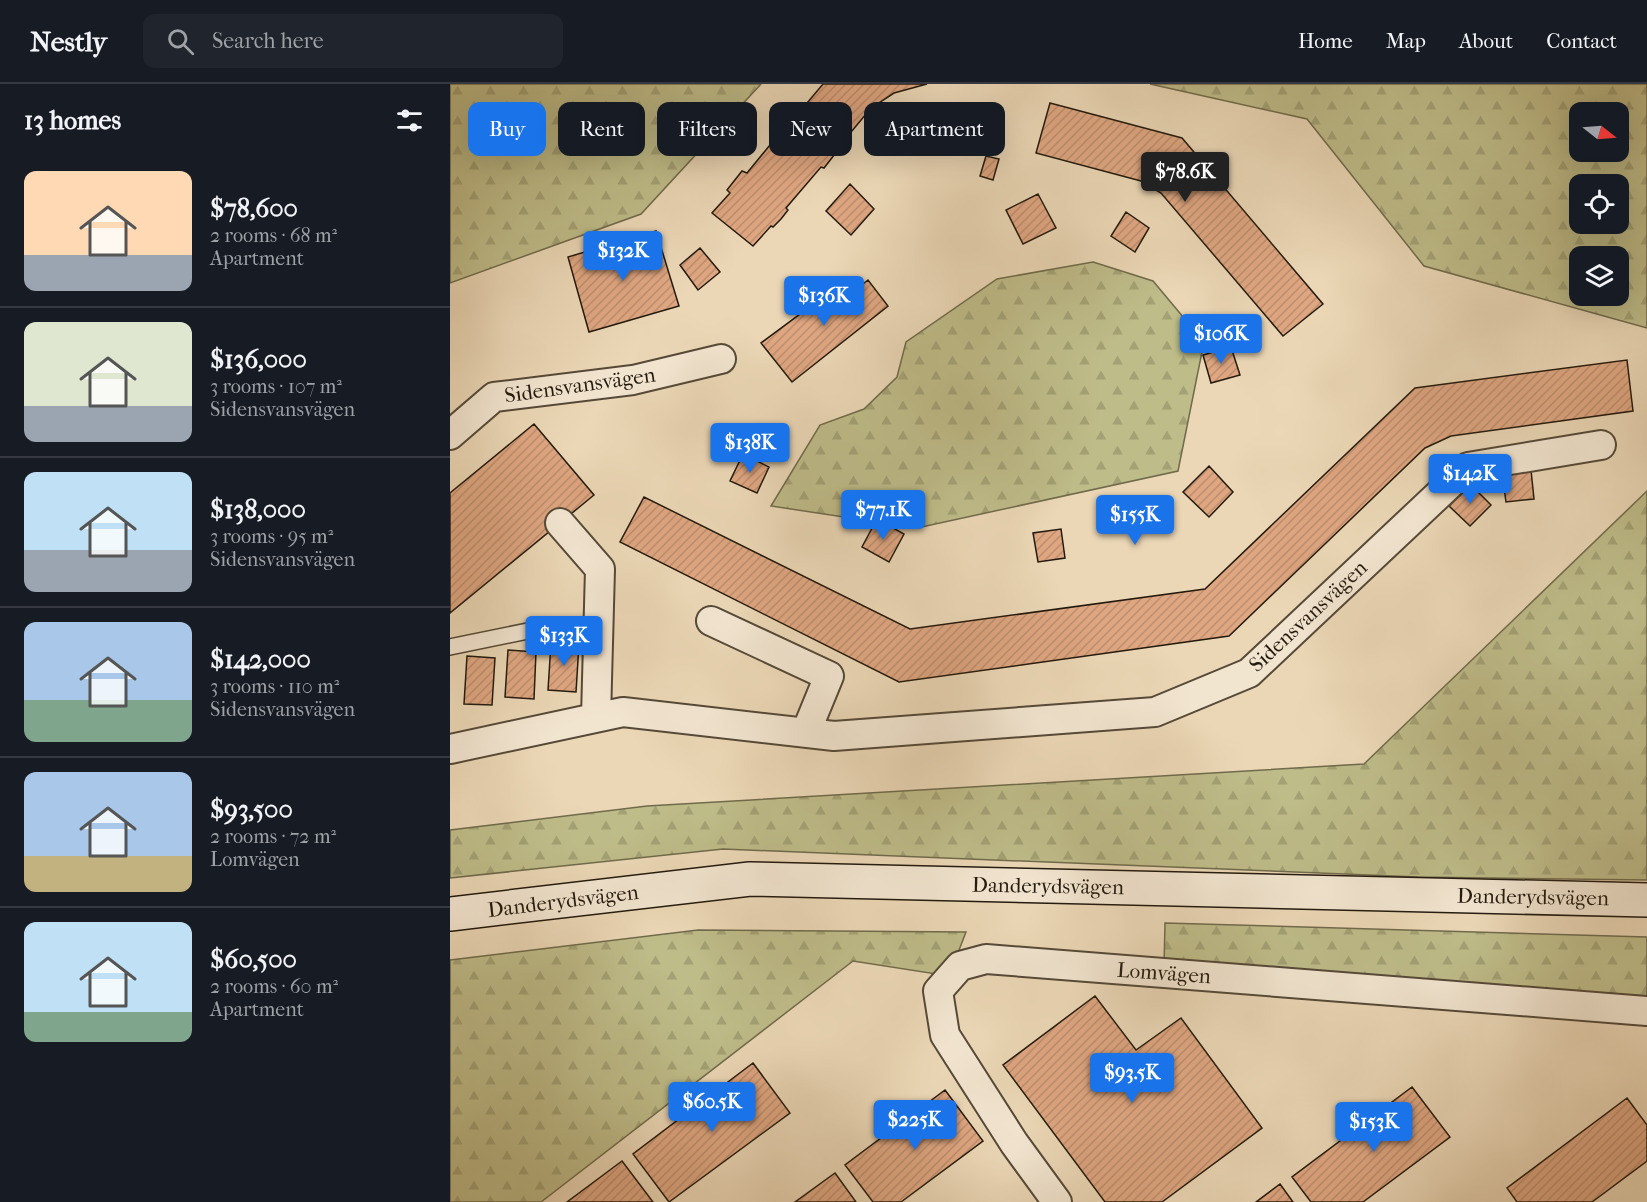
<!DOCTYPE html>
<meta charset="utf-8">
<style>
body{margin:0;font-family:"IM FELL French Canon",serif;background:#20242c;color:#f1f3f6;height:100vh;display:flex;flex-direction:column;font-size:22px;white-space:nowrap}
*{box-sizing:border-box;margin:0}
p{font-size:20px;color:#9ea1a6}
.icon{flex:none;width:33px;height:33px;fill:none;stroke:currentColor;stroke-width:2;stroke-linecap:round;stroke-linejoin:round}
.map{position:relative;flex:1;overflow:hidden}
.sheet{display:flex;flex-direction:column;background:#171b24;width:450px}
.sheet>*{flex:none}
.top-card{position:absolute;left:18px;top:18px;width:570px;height:54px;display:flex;gap:12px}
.needle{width:39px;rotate:107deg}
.fabs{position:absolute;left:1119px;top:18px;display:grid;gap:12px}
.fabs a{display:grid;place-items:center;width:60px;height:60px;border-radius:12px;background:#171b24;box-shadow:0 6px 24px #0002;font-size:30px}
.price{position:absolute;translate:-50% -51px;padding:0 14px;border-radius:6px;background:#1a73e8;color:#fff;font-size:20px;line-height:39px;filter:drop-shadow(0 2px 3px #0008)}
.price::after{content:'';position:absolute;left:50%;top:36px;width:18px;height:14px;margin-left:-9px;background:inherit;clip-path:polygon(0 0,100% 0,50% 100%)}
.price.on{background:#222;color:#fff}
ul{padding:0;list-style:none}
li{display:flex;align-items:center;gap:18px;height:150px;padding:0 24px}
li+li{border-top:2px solid #363941}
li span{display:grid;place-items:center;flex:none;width:168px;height:120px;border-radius:12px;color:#555}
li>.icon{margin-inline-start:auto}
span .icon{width:72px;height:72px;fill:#fffc;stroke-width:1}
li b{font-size:26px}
h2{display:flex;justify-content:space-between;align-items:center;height:72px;padding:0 24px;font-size:26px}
.pill{padding:0 21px;border-radius:12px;background:#171b24;box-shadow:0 6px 24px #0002;font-size:21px;line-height:54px}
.pill.on{background:#1a73e8;color:#fff}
header{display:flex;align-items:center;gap:36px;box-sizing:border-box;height:84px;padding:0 30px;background:#171b24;border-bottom:2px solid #363941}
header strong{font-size:28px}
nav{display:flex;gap:33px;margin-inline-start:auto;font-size:21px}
.search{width:420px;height:54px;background:#20242c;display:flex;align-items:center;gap:15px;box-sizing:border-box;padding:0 21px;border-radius:12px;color:#9ea1a6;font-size:22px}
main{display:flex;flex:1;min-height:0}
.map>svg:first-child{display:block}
</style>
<header>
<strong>Nestly</strong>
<div class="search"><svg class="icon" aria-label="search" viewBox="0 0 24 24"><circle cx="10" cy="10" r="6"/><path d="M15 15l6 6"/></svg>Search here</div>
<nav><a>Home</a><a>Map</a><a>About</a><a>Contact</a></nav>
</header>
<main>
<section class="sheet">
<h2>13 homes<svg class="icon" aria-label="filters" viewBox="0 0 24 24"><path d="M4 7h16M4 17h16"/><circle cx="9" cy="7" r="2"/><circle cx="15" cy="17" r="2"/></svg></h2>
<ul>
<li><span style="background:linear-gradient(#ffd9b3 70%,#9aa5b1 0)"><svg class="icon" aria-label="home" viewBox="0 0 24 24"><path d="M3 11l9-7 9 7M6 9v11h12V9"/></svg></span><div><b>$78,600</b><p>2 rooms · 68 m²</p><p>Apartment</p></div></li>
<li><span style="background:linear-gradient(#dfe7d0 70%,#9aa5b1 0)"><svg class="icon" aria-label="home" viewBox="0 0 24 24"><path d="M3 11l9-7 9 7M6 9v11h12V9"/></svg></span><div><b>$136,000</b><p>3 rooms · 107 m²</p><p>Sidensvansvägen</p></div></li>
<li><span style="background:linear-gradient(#bfe0f5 65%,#9aa5b1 0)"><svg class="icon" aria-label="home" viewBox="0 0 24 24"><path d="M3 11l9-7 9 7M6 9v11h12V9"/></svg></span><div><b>$138,000</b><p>3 rooms · 95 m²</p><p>Sidensvansvägen</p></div></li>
<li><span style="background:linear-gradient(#a9c7e8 65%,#7fa58c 0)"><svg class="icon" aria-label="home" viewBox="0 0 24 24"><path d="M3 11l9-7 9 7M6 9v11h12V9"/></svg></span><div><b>$142,000</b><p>3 rooms · 110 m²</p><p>Sidensvansvägen</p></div></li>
<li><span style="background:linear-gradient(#a9c7e8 70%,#c2b280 0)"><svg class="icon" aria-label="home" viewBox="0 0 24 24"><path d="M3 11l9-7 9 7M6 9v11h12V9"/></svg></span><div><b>$93,500</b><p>2 rooms · 72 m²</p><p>Lomvägen</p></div></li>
<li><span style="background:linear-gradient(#bfe0f5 75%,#7fa58c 0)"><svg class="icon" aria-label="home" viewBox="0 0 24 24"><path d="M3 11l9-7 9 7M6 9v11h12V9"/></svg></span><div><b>$60,500</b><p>2 rooms · 60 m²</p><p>Apartment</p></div></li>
</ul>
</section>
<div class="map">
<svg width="1197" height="1118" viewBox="0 0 1197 1118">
<defs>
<pattern id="forest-firs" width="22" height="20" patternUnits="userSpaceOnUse" patternTransform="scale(1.5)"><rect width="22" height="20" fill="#bebc89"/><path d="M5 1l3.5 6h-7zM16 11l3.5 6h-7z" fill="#a3a175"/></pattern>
<pattern id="building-hatch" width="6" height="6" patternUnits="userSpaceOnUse" patternTransform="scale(1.5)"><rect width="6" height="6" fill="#dea681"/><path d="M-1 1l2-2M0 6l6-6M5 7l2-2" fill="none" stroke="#be8e6e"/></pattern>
</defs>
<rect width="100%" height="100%" fill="#ebd7b6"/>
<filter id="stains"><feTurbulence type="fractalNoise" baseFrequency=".00333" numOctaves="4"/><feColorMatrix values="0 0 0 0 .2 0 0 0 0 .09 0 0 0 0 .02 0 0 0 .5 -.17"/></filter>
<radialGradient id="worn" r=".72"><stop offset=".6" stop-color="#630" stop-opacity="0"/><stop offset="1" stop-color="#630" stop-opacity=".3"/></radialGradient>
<path fill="url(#forest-firs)" stroke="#706b4c" stroke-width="1.5" fill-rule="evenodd" d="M 0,0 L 311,0 L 191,130 L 0,199 Z
M 700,0 L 1197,0 L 1197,244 L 974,182 L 857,35 ZM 1130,28 L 1168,28 L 1168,68 L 1130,68 ZM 1130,100 L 1168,100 L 1168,140 L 1130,140 ZM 1130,172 L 1168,172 L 1168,212 L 1130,212 Z
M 643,178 L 703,197 L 754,258 L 728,387 L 467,444 L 321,422 L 370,341 L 414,325 L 447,293 L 456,258 L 547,195 Z
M 1197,407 L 1197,796 L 968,793 L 273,765 L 0,794 L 0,746 L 197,722 L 914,680 Z
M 715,839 L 1197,853 L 1197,912 L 714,883 Z
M 248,846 L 516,848 L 499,892 L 403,877 L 91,1118 L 0,1118 L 0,876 Z"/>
<path fill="url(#building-hatch)" stroke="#231a0e" stroke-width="1.5" d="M 373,0 L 477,0 L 444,9 L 421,24 L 387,65 L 388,66 L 374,84 L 371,83 L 336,124 L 338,126 L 331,135 L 323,143 L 321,142 L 303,162 L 262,129 L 280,109 L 277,106 L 292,87 L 297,89 L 329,50 L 327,47 L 343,29 L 347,31 Z
M 600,19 L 732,54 L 873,220 L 833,252 L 711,109 L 691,97 L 586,69 Z
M 536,72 L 549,75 L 543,96 L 530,92 Z
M 400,100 L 424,125 L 401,151 L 376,127 Z
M 588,110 L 606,144 L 573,160 L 556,126 Z
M 676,128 L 699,144 L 685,168 L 661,152 Z
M 206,147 L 229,222 L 139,248 L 118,173 Z
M 250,164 L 270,188 L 248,206 L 230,181 Z
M 400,193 L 408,204 L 418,196 L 438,222 L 342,298 L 311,259 Z
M 781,263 L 790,291 L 761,299 L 753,271 Z
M 1177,276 L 1183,327 L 1001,352 L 975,364 L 779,552 L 449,598 L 170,458 L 194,413 L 460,545 L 755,505 L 965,304 Z
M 84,340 L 144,411 L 0,529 L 0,409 Z
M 293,370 L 319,383 L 307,409 L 280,397 Z
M 759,382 L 783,408 L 759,433 L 733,408 Z
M 1081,386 L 1084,415 L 1056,418 L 1052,390 Z
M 1020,400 L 1041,421 L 1020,442 L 999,422 Z
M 427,435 L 454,450 L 439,478 L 412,463 Z
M 611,445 L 615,474 L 588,478 L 583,449 Z
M 101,559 L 129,560 L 126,608 L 98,606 Z
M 58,566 L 86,568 L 84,615 L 55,613 Z
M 17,572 L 45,574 L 42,621 L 14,620 Z
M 645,912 L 686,966 L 731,934 L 812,1044 L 712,1118 L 655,1118 L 553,981 Z
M 303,979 L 340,1029 L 219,1118 L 183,1070 Z
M 962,1003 L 1000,1053 L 913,1118 L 861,1118 L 842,1093 Z
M 495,1006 L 533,1057 L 451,1118 L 423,1118 L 395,1081 Z
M 1177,1014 L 1197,1041 L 1197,1077 L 1142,1118 L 1067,1118 L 1057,1104 Z
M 172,1077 L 203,1118 L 117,1118 Z
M 385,1089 L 406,1118 L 345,1118 Z
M 830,1100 L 843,1118 L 806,1118 Z"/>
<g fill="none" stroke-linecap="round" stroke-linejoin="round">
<g stroke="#554938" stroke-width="18">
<path id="service" d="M 0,563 L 102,542 L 118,543 L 148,551"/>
</g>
<g stroke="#554938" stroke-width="32">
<path id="minor" d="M 0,351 L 44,313 L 183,296 L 271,275
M 110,439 L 150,485 L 146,633
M 261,537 L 379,592 L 356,648
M 0,665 L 173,628 L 384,652 L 705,628 L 799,589 L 1018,383 L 1151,361
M 607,1118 L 564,1059 L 495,951 L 488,907 L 510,882 L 536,875 L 1197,927"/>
</g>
<g stroke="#231a0e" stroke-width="36">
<path id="secondary" d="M 0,830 L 300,795 L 1197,816"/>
</g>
<use href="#service" stroke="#f2e5d0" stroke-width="15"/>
<use href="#minor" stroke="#f2e5d0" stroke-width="28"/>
<use href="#secondary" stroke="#f2e5d0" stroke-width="33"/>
</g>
<g text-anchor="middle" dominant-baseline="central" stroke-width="4.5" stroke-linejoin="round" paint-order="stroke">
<g font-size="21" fill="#231a0e" stroke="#f2e5d0">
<text transform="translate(130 301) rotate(-8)">Sidensvansvägen</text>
<text transform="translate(858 532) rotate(-43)">Sidensvansvägen</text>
<text transform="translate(598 802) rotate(1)">Danderydsvägen</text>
<text transform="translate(1083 813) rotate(1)">Danderydsvägen</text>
<text transform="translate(113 817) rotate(-7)">Danderydsvägen</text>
<text transform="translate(714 889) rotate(4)">Lomvägen</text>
</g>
</g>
<rect width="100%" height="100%" filter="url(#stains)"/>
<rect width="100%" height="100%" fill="url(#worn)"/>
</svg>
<div class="fabs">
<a><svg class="needle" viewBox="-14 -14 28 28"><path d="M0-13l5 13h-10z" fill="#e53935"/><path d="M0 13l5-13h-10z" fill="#9ea1a6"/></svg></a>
<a><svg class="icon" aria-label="locate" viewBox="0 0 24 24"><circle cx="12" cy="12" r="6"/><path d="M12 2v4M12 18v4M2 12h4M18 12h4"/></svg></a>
<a><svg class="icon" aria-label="layers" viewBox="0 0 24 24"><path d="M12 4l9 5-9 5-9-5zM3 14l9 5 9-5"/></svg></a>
</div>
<b class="price on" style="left:735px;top:119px">$78.6K</b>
<b class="price" style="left:173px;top:198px">$132K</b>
<b class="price" style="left:374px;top:243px">$136K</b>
<b class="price" style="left:771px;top:281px">$106K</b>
<b class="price" style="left:300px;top:390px">$138K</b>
<b class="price" style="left:1020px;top:421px">$142K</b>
<b class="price" style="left:433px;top:457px">$77.1K</b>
<b class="price" style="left:685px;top:462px">$155K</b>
<b class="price" style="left:114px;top:583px">$133K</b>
<b class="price" style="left:682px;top:1020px">$93.5K</b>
<b class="price" style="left:262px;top:1049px">$60.5K</b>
<b class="price" style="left:465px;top:1067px">$225K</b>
<b class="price" style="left:924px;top:1069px">$153K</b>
<div class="top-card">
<a class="pill on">Buy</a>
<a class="pill">Rent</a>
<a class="pill">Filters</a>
<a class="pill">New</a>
<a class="pill">Apartment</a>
</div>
</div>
</main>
